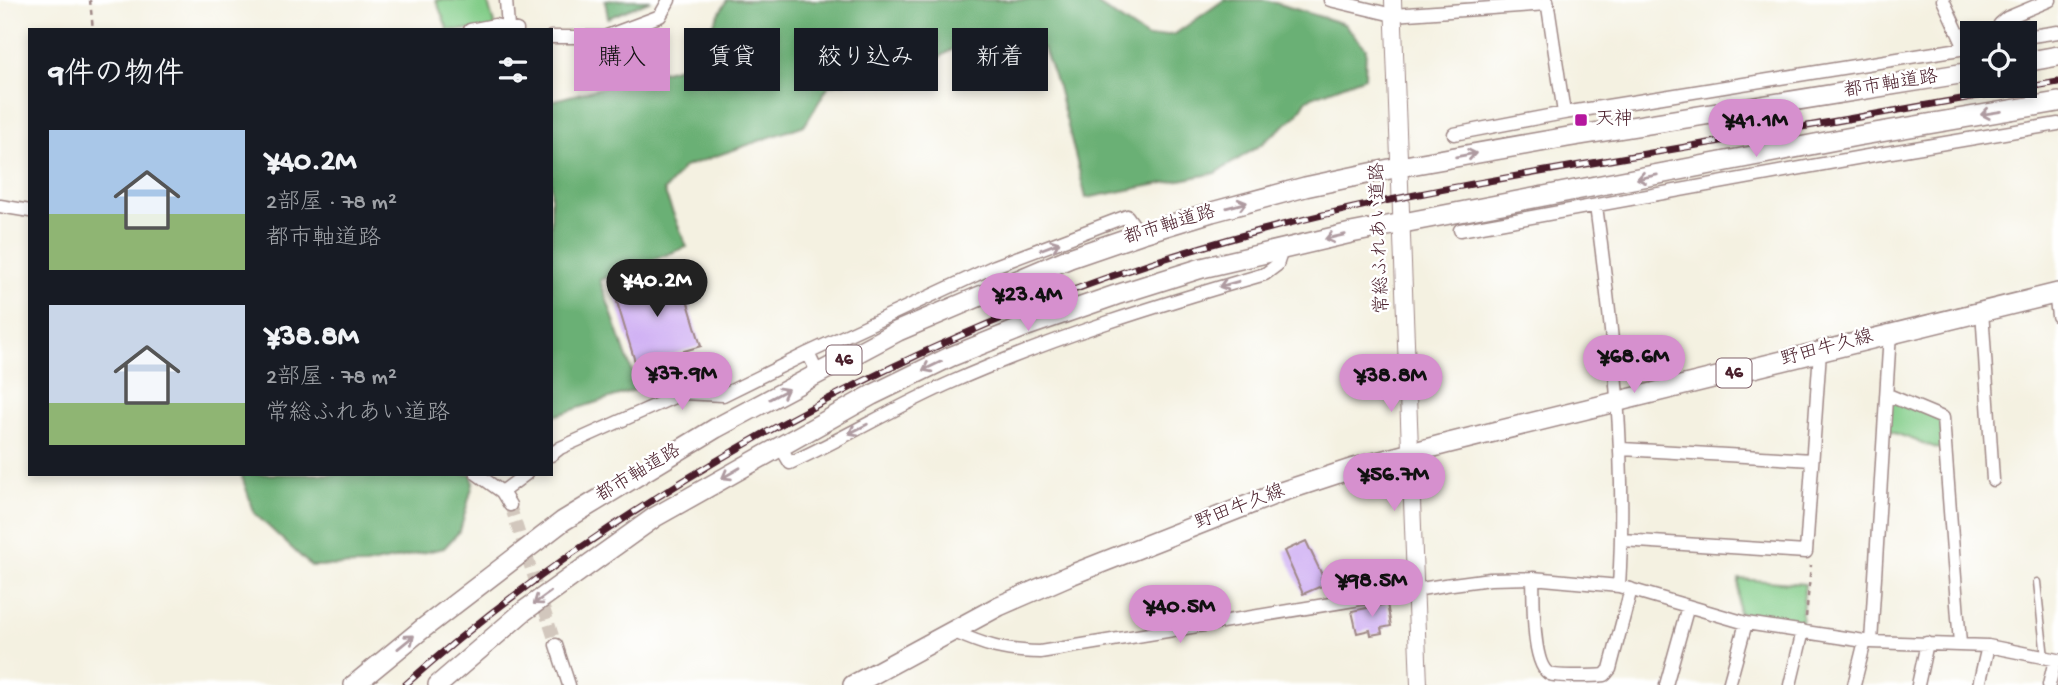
<!DOCTYPE html>
<html lang="ja">
<meta charset="utf-8">
<style>
body{margin:0;font-family:"Gochi Hand","Klee One",sans-serif;background:#20242c;color:#f1f3f6;height:100vh;display:flex;flex-direction:column;font-size:26px;white-space:nowrap}
*{box-sizing:border-box;margin:0}
p{font-size:23px;color:#9ea1a6}
.icon{flex:none;width:38px;height:38px;fill:none;stroke:currentColor;stroke-width:2;stroke-linecap:round;stroke-linejoin:round}
.map{position:relative;flex:1;overflow:hidden}
.side{position:absolute;left:28px;top:28px;width:525px;height:448px;display:flex;flex-direction:column;background:#171b24;border-radius:0px;box-shadow:0 4px 10px #0003}
.side>*{flex:none}
.hud{position:absolute;left:574px;top:28px;width:665px;height:63px;display:flex;gap:14px}
.tools{position:absolute;left:1960px;top:21px;display:grid;gap:14px}
.tools a{display:grid;place-items:center;width:77px;height:77px;border-radius:0px;background:#171b24;box-shadow:0 4px 10px #0003;font-size:35px}
.price{position:absolute;translate:-50% -60px;padding:0 16px;border-radius:24px;background:#d690ce;color:#111;font-size:23px;line-height:46px;filter:drop-shadow(0 2px 4px #0008)}
.price::after{content:'';position:absolute;left:50%;top:42px;width:21px;height:16px;margin-left:-10px;background:inherit;clip-path:polygon(0 0,100% 0,50% 100%)}
.price.current{background:#222;color:#fff}
ul{padding:0;list-style:none}
li{display:flex;align-items:center;gap:21px;height:175px;padding:0 21px}
li span{display:grid;place-items:center;flex:none;width:196px;height:140px;border-radius:0px;color:#555}
li>.icon{margin-inline-start:auto}
span .icon{width:84px;height:84px;fill:#fffc;stroke-width:1}
li b{font-size:30px}
h2{display:flex;justify-content:space-between;align-items:center;height:84px;padding:0 21px;font-size:30px}
.pill{padding:0 24px;border-radius:0px;background:#171b24;box-shadow:0 4px 10px #0003;font-size:24px;line-height:63px}
.pill.current{background:#d690ce;color:#111}
.map>svg:first-child{display:block}
</style>
<div class="map">
<svg width="2058" height="685" viewBox="0 0 2058 685">
<rect width="100%" height="100%" fill="#fff"/>
<filter id="ink" filterUnits="userSpaceOnUse"><feTurbulence type="fractalNoise" baseFrequency=".0143" numOctaves="2"/><feDisplacementMap in="SourceGraphic" scale="14" xChannelSelector="R" yChannelSelector="G"/><feConvolveMatrix kernelMatrix="1 2 1 2 8 2 1 2 1" color-interpolation-filters="sRGB"/></filter>
<filter id="wash" filterUnits="userSpaceOnUse"><feTurbulence type="fractalNoise" baseFrequency=".00686" numOctaves="4" result="noise"/><feDisplacementMap in="SourceGraphic" scale="28" xChannelSelector="R" yChannelSelector="G"/><feGaussianBlur stdDeviation="1.57" result="paint"/><feColorMatrix in="noise" values="0 0 0 0 0 0 0 0 0 0 0 0 0 0 0 0 0 1.4 0 .05"/><feComposite in="paint" operator="in"/></filter>
<g filter="url(#wash)">
<rect width="100%" height="100%" fill="#f4f1e1"/>
<path fill="#83cd89" stroke="#66765a" stroke-width="2" d="M 436,0 L 487,0 L 496,30 L 448,30 Z
M 1888,395 L 1940,416 L 1945,451 L 1886,430 Z
M 1739,579 L 1805,584 L 1801,622 L 1738,613 Z"/>
<path fill="#6ab075" stroke="#5a6850" stroke-width="2" d="M 605,0 L 651,0 L 608,18 Z
M 727,0 L 1091,0 L 1148,38 L 1175,34 L 1224,0 L 1266,0 L 1344,24 L 1366,48 L 1365,77 L 1307,99 L 1297,115 L 1259,146 L 1216,173 L 1086,198 L 1058,87 L 1044,49 L 1010,33 L 965,41 L 919,71 L 829,85 L 805,125 L 684,167 L 664,191 L 687,247 L 600,280 L 638,389 L 551,417 L 551,101 L 683,66 L 707,35 Z
M 241,474 L 472,474 L 473,484 L 460,531 L 444,548 L 366,565 L 311,566 L 255,514 Z"/>
<g id="blocks">
<path fill="#cba8f2" d="M 679,273 L 701,346 L 636,365 L 614,292 Z
M 1306,541 L 1323,577 L 1321,578 L 1324,585 L 1303,594 L 1284,551 Z
M 1387,604 L 1391,626 L 1381,628 L 1382,633 L 1371,635 L 1370,630 L 1357,633 L 1352,611 Z"/>
</g>
</g>
<g filter="url(#ink)">
<use href="#blocks" fill-opacity="0" stroke="#9f8886" stroke-width="2"/>
<g fill="none" stroke-linecap="round" stroke-linejoin="round">
<path stroke="#d2c7bd" stroke-width="12" stroke-dasharray="12 6" stroke-linecap="butt" d="M 510,505 L 556,645"/>
<g stroke="#9f8886" stroke-width="9">
<path id="service" d="M 2037,582 L 2045,658"/>
</g>
<g stroke="#9f8886" stroke-width="15">
<path id="minor" d="M 506,0 L 508,28
M 1330,0 L 1393,15 L 1547,4
M 1547,0 L 1564,113
M 1943,0 L 1965,48
M 470,30 L 495,25 L 517,30
M 2001,33 L 2000,24 L 2007,18 L 2050,0
M 551,37 L 604,37 L 660,16 L 669,0
M 2025,37 L 2058,32
M 1454,134 L 1564,113 L 1972,47
M 0,206 L 30,211
M 1596,206 C 1613,333 1627,458 1619,586
M 1460,230 L 1862,157 L 2058,124
M 2055,293 L 2058,316
M 1982,310 L 1993,480
M 808,353 L 995,266 L 1127,216 L 1140,234
M 1888,395 L 1943,418 L 1960,644
M 780,446 L 790,463 C 845,438 897,406 952,382 C 1054,337 1158,305 1265,274 L 1277,265 L 1282,250
M 1622,449 L 1812,460
M 551,455 L 560,448 L 683,393 L 723,395 L 808,353 L 818,374
M 477,474 L 502,492 L 510,505
M 502,492 L 526,474
M 1622,540 L 1806,552 L 1820,351
M 1533,578 C 1534,598 1531,665 1550,674 C 1556,677 1596,676 1605,675 L 1610,669 L 1631,589
M 952,631 C 986,646 1003,651 1040,652 L 1445,585 L 1490,579 L 1533,578 L 1619,586 L 1746,623 L 1871,642 L 1988,646 L 2058,660
M 1871,642 L 1890,333
M 556,645 L 569,685
M 1666,685 L 1688,606
M 1729,685 L 1746,623
M 1790,685 L 1803,631
M 1854,685 L 1865,641
M 1918,685 L 1927,643
M 1979,685 L 1988,646
M 2049,685 L 2055,660"/>
</g>
<g stroke="#9f8886" stroke-width="18">
<path id="tertiary" d="M 1393,0 L 1419,685"/>
</g>
<g stroke="#9f8886" stroke-width="22">
<path id="primary" d="M 2025,62 L 2058,56
M 354,685 L 421,630 L 563,521 L 716,428 L 898,331 L 1070,258 L 1140,234 L 1212,212 L 1305,187 L 1399,167 L 1568,137 L 1972,72
M 438,685 L 524,611 L 655,517 L 872,395 L 950,357 L 1027,326 L 1116,295 L 1202,268 L 1351,233 L 1857,136 L 2058,102
M 853,685 L 999,606 L 1068,576 L 1281,492 L 1351,469 L 1445,444 L 2058,293"/>
</g>
<path stroke="#9f8886" stroke-width="2.5" stroke-dasharray="5 5" stroke-linecap="butt" d="M 90,0 L 93,30
M 1806,617 L 1811,565"/>
<use href="#service" stroke="#fff" stroke-width="6"/>
<use href="#minor" stroke="#fff" stroke-width="12"/>
<use href="#tertiary" stroke="#fff" stroke-width="16"/>
<use href="#primary" stroke="#fff" stroke-width="19"/>
<g stroke="#4a1f2b" stroke-width="7">
<path id="rail" d="M 405,685 C 510,591 627,512 749,442 C 911,350 1083,277 1263,230 C 1390,196 1521,175 1651,153 C 1787,130 1922,106 2058,82"/>
</g>
<use href="#rail" stroke="#fff" stroke-width="4.5" stroke-dasharray="13" stroke-linecap="butt"/>
</g>
<defs><path id="oneway-shaft" d="M-6 0H5M1.5-3L5.5 0L1.5 3" fill="none" stroke-width="1.6" stroke-linecap="round" stroke-linejoin="round" transform="scale(1.75)"/></defs>
<g stroke="#ae9aa0">
<use href="#oneway-shaft" transform="translate(1991 113) rotate(171)"/>
<use href="#oneway-shaft" transform="translate(1466 155) rotate(-10)"/>
<use href="#oneway-shaft" transform="translate(1647 177) rotate(169)"/>
<use href="#oneway-shaft" transform="translate(1237 205) rotate(-15)"/>
<use href="#oneway-shaft" transform="translate(1335 237) rotate(167)"/>
<use href="#oneway-shaft" transform="translate(1050 246) rotate(-21)"/>
<use href="#oneway-shaft" transform="translate(1229 284) rotate(164)"/>
<use href="#oneway-shaft" transform="translate(932 366) rotate(154)"/>
<use href="#oneway-shaft" transform="translate(779 394) rotate(-28)"/>
<use href="#oneway-shaft" transform="translate(858 429) rotate(153)"/>
<use href="#oneway-shaft" transform="translate(731 473) rotate(150)"/>
<use href="#oneway-shaft" transform="translate(542 598) rotate(144)"/>
<use href="#oneway-shaft" transform="translate(406 642) rotate(-39)"/>
</g>
</g>
<rect fill="#b5179e" stroke="#fff" stroke-width="2.5" x="1574" y="113" width="14" height="14" rx="3.5"/>
<g text-anchor="middle" dominant-baseline="central" stroke-width="5" stroke-linejoin="round" paint-order="stroke">
<g fill="#fff" stroke="#80626b" stroke-width="2">
<rect x="826.5" y="345.5" width="35" height="29" rx="5"/>
<rect x="1716.5" y="358.5" width="35" height="29" rx="5"/>
</g>
<g font-size="18" font-weight="bold" fill="#4a1f2b">
<text x="844" y="360">46</text>
<text x="1734" y="373">46</text>
</g>
<g font-size="19" fill="#4a1f2b" stroke="#fff">
<text transform="translate(1891 85) rotate(-9)">都市軸道路</text>
<text transform="translate(1170 226) rotate(-17)">都市軸道路</text>
<text transform="translate(1381 238) rotate(-92)">常総ふれあい道路</text>
<text transform="translate(1827 349) rotate(-15)">野田牛久線</text>
<text transform="translate(639 474) rotate(-31)">都市軸道路</text>
<text transform="translate(1240 508) rotate(-21)">野田牛久線</text>
</g>
<g font-size="19" fill="#4a1f2b" stroke="#fff" text-anchor="start">
<text x="1595" y="120">天神</text>
</g>
</g>
</svg>
<div class="tools">
<a><svg class="icon" aria-label="locate" viewBox="0 0 24 24"><circle cx="12" cy="12" r="6"/><path d="M12 2v4M12 18v4M2 12h4M18 12h4"/></svg></a>
</div>
<b class="price" style="left:1756px;top:159px">¥41.1M</b>
<b class="price current" style="left:657px;top:319px">¥40.2M</b>
<b class="price" style="left:1028px;top:333px">¥23.4M</b>
<b class="price" style="left:1634px;top:395px">¥68.6M</b>
<b class="price" style="left:682px;top:412px">¥37.9M</b>
<b class="price" style="left:1391px;top:414px">¥38.8M</b>
<b class="price" style="left:1394px;top:513px">¥56.7M</b>
<b class="price" style="left:1372px;top:619px">¥98.5M</b>
<b class="price" style="left:1180px;top:645px">¥40.5M</b>
<div class="hud">
<a class="pill current">購入</a>
<a class="pill">賃貸</a>
<a class="pill">絞り込み</a>
<a class="pill">新着</a>
</div>
<section class="side">
<h2>9件の物件<svg class="icon" aria-label="filters" viewBox="0 0 24 24"><path d="M4 7h16M4 17h16"/><circle cx="9" cy="7" r="2"/><circle cx="15" cy="17" r="2"/></svg></h2>
<ul>
<li><span style="background:linear-gradient(#a9c7e8 60%,#8fb573 0)"><svg class="icon" aria-label="home" viewBox="0 0 24 24"><path d="M3 11l9-7 9 7M6 9v11h12V9"/></svg></span><div><b>¥40.2M</b><p>2部屋 · 78 m²</p><p>都市軸道路</p></div></li>
<li><span style="background:linear-gradient(#c9d6e8 70%,#8fb573 0)"><svg class="icon" aria-label="home" viewBox="0 0 24 24"><path d="M3 11l9-7 9 7M6 9v11h12V9"/></svg></span><div><b>¥38.8M</b><p>2部屋 · 78 m²</p><p>常総ふれあい道路</p></div></li>
</ul>
</section>
</div>
